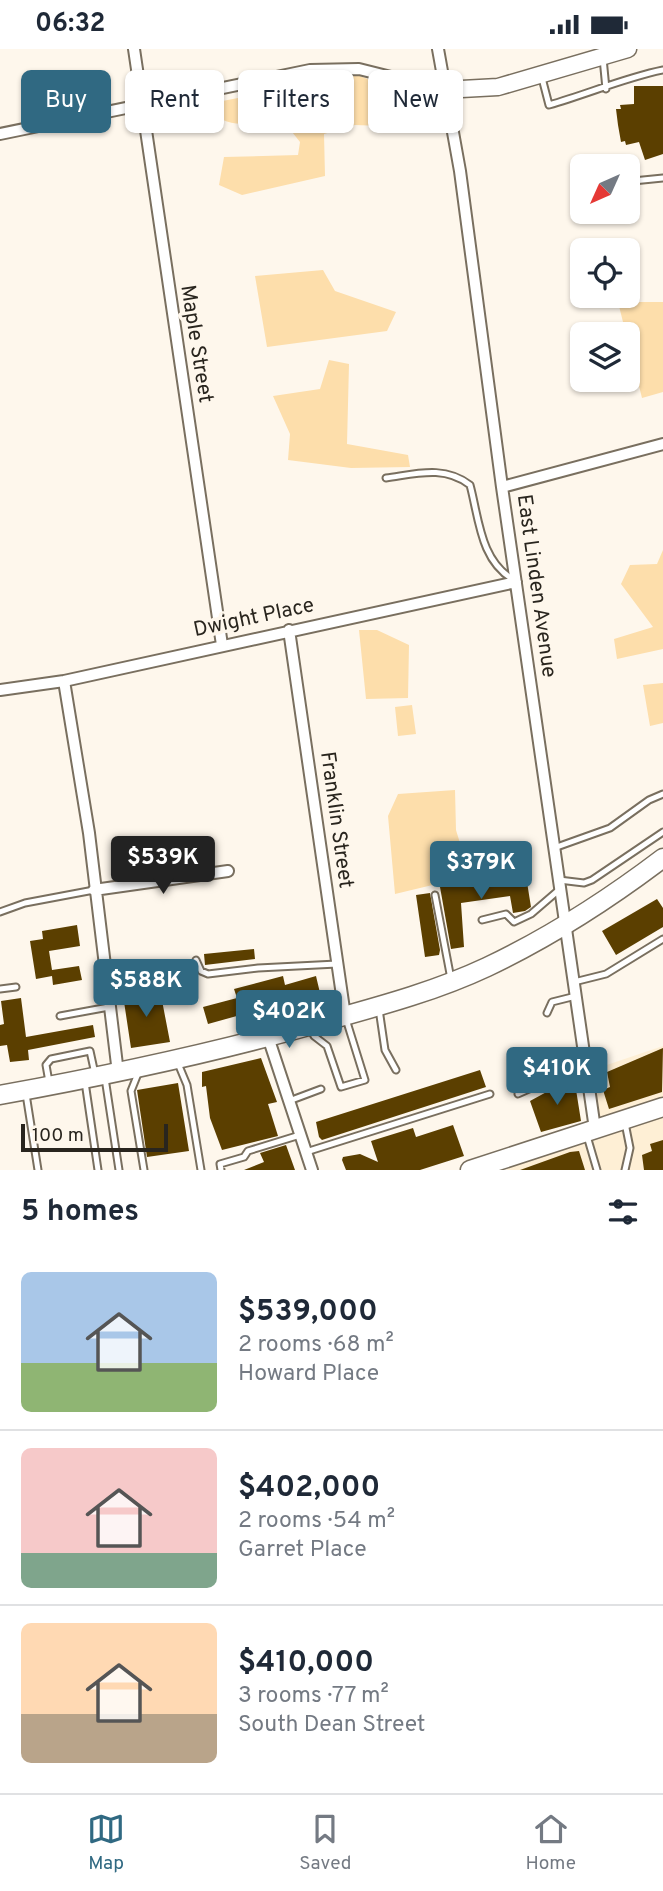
<!DOCTYPE html>
<meta charset="utf-8">
<style>
body{margin:0;font-family:Overpass,sans-serif;background:#f2f2f3;color:#1f2937;height:100vh;display:flex;flex-direction:column;font-size:26px;white-space:nowrap}
*{box-sizing:border-box;margin:0}
p{font-size:23px;color:#747a83}
.icon{flex:none;width:38px;height:38px;fill:none;stroke:currentColor;stroke-width:2;stroke-linecap:round;stroke-linejoin:round}
.map{position:relative;height:1121px;overflow:hidden}
.side{display:flex;flex-direction:column;background:#fff;flex:1}
.side>*{flex:none}
.top-card{position:absolute;left:21px;top:21px;width:621px;height:63px;display:flex;gap:14px}
.needle{width:46px;rotate:225deg}
.controls{position:absolute;left:570px;top:105px;display:grid;gap:14px}
.controls a{display:grid;place-items:center;width:70px;height:70px;border-radius:10px;background:#fff;box-shadow:0 2px 5px #0004;font-size:35px}
.scale{position:absolute;left:21px;bottom:18px;width:147px;box-sizing:border-box;padding-left:7px;border:4px solid #29251e;border-top:0;font-size:19px;line-height:24px;white-space:nowrap;color:#29251e;-webkit-text-stroke:5px #fef7ec;paint-order:stroke}
.price{position:absolute;translate:-50% -60px;padding:0 16px;border-radius:7px;background:#306982;color:#fff;font-size:23px;line-height:46px;filter:drop-shadow(0 2px 4px #0008)}
.price::after{content:'';position:absolute;left:50%;top:42px;width:21px;height:16px;margin-left:-10px;background:inherit;clip-path:polygon(0 0,100% 0,50% 100%)}
.price.current{background:#222;color:#fff}
ul{padding:0;list-style:none}
li{display:flex;align-items:center;gap:21px;height:175px;padding:0 21px}
li+li{border-top:2px solid #e0e1e3}
li span{display:grid;place-items:center;flex:none;width:196px;height:140px;border-radius:10px;color:#555}
li>.icon{margin-inline-start:auto}
span .icon{width:84px;height:84px;fill:#fffc;stroke-width:1}
li b{font-size:30px}
h2{display:flex;justify-content:space-between;align-items:center;height:84px;padding:0 21px;font-size:30px}
.pill{padding:0 24px;border-radius:10px;background:#fff;box-shadow:0 2px 5px #0004;font-size:24px;line-height:63px}
.pill.current{background:#306982;color:#fff}
.status{display:flex;justify-content:space-between;align-items:center;height:49px;padding:0 35px;background:#fff;direction:ltr}
.status svg{height:19px;fill:currentColor}
.tab-bar{display:flex;justify-content:space-around;align-items:center;height:98px;border-top:2px solid #e0e1e3;background:#fff;font-size:19px;color:#747a83}
.tab-bar a{display:grid;justify-items:center;gap:4px}
.tab-bar .current{color:#306982}
.map>svg:first-child{display:block}
</style>
<div class="status"><b>06:32</b><svg viewBox="0 0 49 12"><path d="M0 12V9h3v3zM5 12V6h3v6zM10 12V3h3v9zM15 12V0h3v12zM26 1h20v11H26zM47 4h2v5h-2z"/></svg></div>
<div class="map">
<svg width="663" height="1121" viewBox="0 0 663 1121">
<rect width="100%" height="100%" fill="#fef7ec"/>
<path fill="#feefd5" d="M 663,997 L 663,1121 L 601,1121 L 600,1118 L 591,1121 L 507,1121 L 503,1108 L 594,1079 L 586,1023 Z"/>
<path fill="#fddeab" d="M 357,26 L 429,53 L 435,79 L 355,76 L 324,85 L 325,127 L 242,146 L 219,136 L 224,108 L 298,106 L 300,93 L 281,69 C 252,73 225,85 207,55 Z
M 323,221 L 335,242 L 396,263 L 387,282 L 267,298 L 255,227 Z
M 618,253 L 663,253 L 663,343 L 642,349 Z
M 329,311 L 349,315 L 347,395 L 408,406 L 410,418 L 351,419 L 288,411 L 290,385 L 273,347 L 320,340 Z
M 663,501 L 663,600 L 617,610 L 614,590 L 653,578 L 621,535 L 630,516 L 657,515 Z
M 359,581 L 377,581 L 409,596 L 408,649 L 366,650 Z
M 663,634 L 663,674 L 650,677 L 643,636 Z
M 412,656 L 416,685 L 398,687 L 395,658 Z
M 455,741 L 456,781 L 470,827 L 395,845 L 388,767 L 398,745 Z"/>
<path fill="#5b3f00" d="M 634,37 L 663,37 L 663,105 L 645,111 L 639,93 L 626,96 L 625,92 L 621,93 L 618,76 L 616,60 L 621,60 L 620,56 L 634,55 Z
M 526,827 L 531,858 L 525,862 L 513,864 L 510,847 L 461,854 L 464,898 L 451,900 L 440,838 Z
M 430,844 L 440,901 L 439,906 L 425,908 L 416,846 Z
M 657,850 L 663,859 L 663,878 L 616,906 L 602,882 Z
M 77,876 L 80,897 L 49,902 L 52,921 L 79,917 L 82,931 L 53,936 L 52,927 L 36,930 L 30,892 L 43,890 L 42,882 Z
M 254,900 L 255,910 L 205,916 L 204,905 Z
M 283,927 L 285,936 L 316,927 L 320,944 L 287,953 L 284,945 L 242,956 L 244,965 L 208,975 L 203,958 L 237,949 L 234,940 Z
M 160,941 L 170,993 L 131,999 L 123,946 Z
M 21,949 L 26,988 L 93,976 L 95,988 L 28,1001 L 29,1011 L 10,1013 L 7,996 L 0,997 L 0,976 L 4,975 L 1,952 Z
M 663,999 L 662,1043 L 609,1060 L 603,1041 L 610,1038 L 607,1023 Z
M 261,1009 L 277,1053 L 268,1055 L 278,1087 L 222,1101 L 210,1069 L 206,1037 L 202,1038 L 202,1023 Z
M 480,1021 L 486,1038 L 322,1091 L 319,1088 L 316,1073 Z
M 574,1028 L 581,1072 L 541,1083 L 530,1052 Z
M 178,1034 L 189,1102 L 147,1108 L 137,1041 Z
M 453,1076 L 464,1107 L 420,1121 L 346,1121 L 342,1111 L 343,1108 L 360,1105 L 378,1113 L 371,1092 L 413,1079 L 416,1088 Z
M 663,1091 L 663,1121 L 644,1121 L 642,1106 L 652,1102 L 650,1095 Z
M 286,1096 L 295,1121 L 244,1121 L 264,1113 L 260,1104 Z
M 579,1102 L 585,1121 L 520,1121 L 570,1103 Z"/>
<g fill="none" stroke-linecap="round" stroke-linejoin="round">
<g stroke="#796f5f" stroke-width="9">
<path id="lane" d="M 603,9 L 606,40
M 542,29 L 549,56 C 588,45 624,29 663,21
M 633,132 L 663,129
M 386,429 C 416,425 444,416 470,436 C 479,469 480,512 514,531
M 554,799 L 610,779 L 649,751 L 663,745
M 559,831 L 584,834 L 592,831 L 663,783
M 435,846 L 451,930
M 0,863 L 25,854 L 94,841
M 482,871 L 506,865 L 514,873 L 531,865 L 560,840
M 196,911 L 201,922 L 208,925 L 258,919 L 337,915
M 574,933 L 606,925 L 663,890
M 0,940 L 16,938
M 379,960 L 385,1001 L 396,1021
M 547,964 L 552,953 L 576,947
M 60,967 L 109,958
M 310,979 L 314,987 L 327,997 L 341,1038 L 365,1031 L 346,970
M 177,1012 L 187,1036 L 201,1121
M 139,1022 L 131,1042 L 144,1121
M 105,1029 L 119,1121
M 49,1033 L 46,1016 L 51,1010 L 90,1002 L 95,1025
M 85,1033 L 98,1121
M 26,1045 L 38,1121
M 518,1045 L 563,1025 L 584,1008
M 289,1052 L 321,1040
M 587,1087 L 597,1121
M 306,1103 L 490,1045
M 221,1121 L 220,1115 L 244,1108 L 248,1102 L 300,1086
M 625,1121 L 630,1099 L 625,1074"/>
</g>
<g stroke="#796f5f" stroke-width="14">
<path id="street" d="M 134,0 L 222,596
M 438,0 L 460,122 L 502,438 L 595,1080
M 0,85 L 310,21 L 359,20 L 443,41
M 502,438 L 663,395
M 289,581 L 345,967
M 64,632 L 89,784 L 118,1024
M 0,641 L 64,632 L 516,533
M 94,841 L 228,822
M 268,988 L 312,1121"/>
</g>
<g stroke="#796f5f" stroke-width="19">
<path id="secondary" d="M 443,41 L 498,38 L 628,0"/>
</g>
<g stroke="#796f5f" stroke-width="21">
<path id="primary" d="M 0,1046 C 110,1026 219,1003 326,972 C 380,957 436,942 487,918 C 548,889 609,850 663,809
M 470,1121 L 663,1058"/>
</g>
<use href="#lane" stroke="#fff" stroke-width="5"/>
<use href="#street" stroke="#fff" stroke-width="10"/>
<use href="#secondary" stroke="#fff" stroke-width="16"/>
<use href="#primary" stroke="#fff" stroke-width="18"/>
</g>
<g text-anchor="middle" dominant-baseline="central" stroke-width="7" stroke-linejoin="round" paint-order="stroke">
<g font-size="21" fill="#29251e" stroke="#fef7ec">
<text transform="translate(196 295) rotate(81)">Maple Street</text>
<text transform="translate(536 537) rotate(82)">East Linden Avenue</text>
<text transform="translate(254 569) rotate(-12)">Dwight Place</text>
<text transform="translate(336 771) rotate(82)">Franklin Street</text>
</g>
</g>
</svg>
<div class="controls">
<a><svg class="needle" viewBox="-14 -14 28 28"><path d="M0-13l5 13h-10z" fill="#e53935"/><path d="M0 13l5-13h-10z" fill="#747a83"/></svg></a>
<a><svg class="icon" aria-label="locate" viewBox="0 0 24 24"><circle cx="12" cy="12" r="6"/><path d="M12 2v4M12 18v4M2 12h4M18 12h4"/></svg></a>
<a><svg class="icon" aria-label="layers" viewBox="0 0 24 24"><path d="M12 4l9 5-9 5-9-5zM3 14l9 5 9-5"/></svg></a>
</div>
<div class="scale">100 m</div>
<b class="price current" style="left:163px;top:847px">$539K</b>
<b class="price" style="left:481px;top:852px">$379K</b>
<b class="price" style="left:146px;top:970px">$588K</b>
<b class="price" style="left:289px;top:1001px">$402K</b>
<b class="price" style="left:557px;top:1058px">$410K</b>
<div class="top-card">
<a class="pill current">Buy</a>
<a class="pill">Rent</a>
<a class="pill">Filters</a>
<a class="pill">New</a>
</div>
</div>
<section class="side">
<h2>5 homes<svg class="icon" aria-label="filters" viewBox="0 0 24 24"><path d="M4 7h16M4 17h16"/><circle cx="9" cy="7" r="2"/><circle cx="15" cy="17" r="2"/></svg></h2>
<ul>
<li><span style="background:linear-gradient(#a9c7e8 65%,#8fb573 0)"><svg class="icon" aria-label="home" viewBox="0 0 24 24"><path d="M3 11l9-7 9 7M6 9v11h12V9"/></svg></span><div><b>$539,000</b><p>2 rooms · 68 m²</p><p>Howard Place</p></div></li>
<li><span style="background:linear-gradient(#f6c9c9 75%,#7fa58c 0)"><svg class="icon" aria-label="home" viewBox="0 0 24 24"><path d="M3 11l9-7 9 7M6 9v11h12V9"/></svg></span><div><b>$402,000</b><p>2 rooms · 54 m²</p><p>Garret Place</p></div></li>
<li><span style="background:linear-gradient(#ffd9b3 65%,#b9a48a 0)"><svg class="icon" aria-label="home" viewBox="0 0 24 24"><path d="M3 11l9-7 9 7M6 9v11h12V9"/></svg></span><div><b>$410,000</b><p>3 rooms · 77 m²</p><p>South Dean Street</p></div></li>
</ul>
</section>
<nav class="tab-bar">
<a class="current"><svg class="icon" aria-label="map" viewBox="0 0 24 24"><path d="M3 6l6-2 6 2 6-2v14l-6 2-6-2-6 2zM9 4v14M15 6v14"/></svg>Map</a>
<a><svg class="icon" aria-label="saved" viewBox="0 0 24 24"><path d="M7 4h10v16l-5-4-5 4z"/></svg>Saved</a>
<a><svg class="icon" aria-label="home" viewBox="0 0 24 24"><path d="M3 11l9-7 9 7M6 9v11h12V9"/></svg>Home</a>
</nav>
